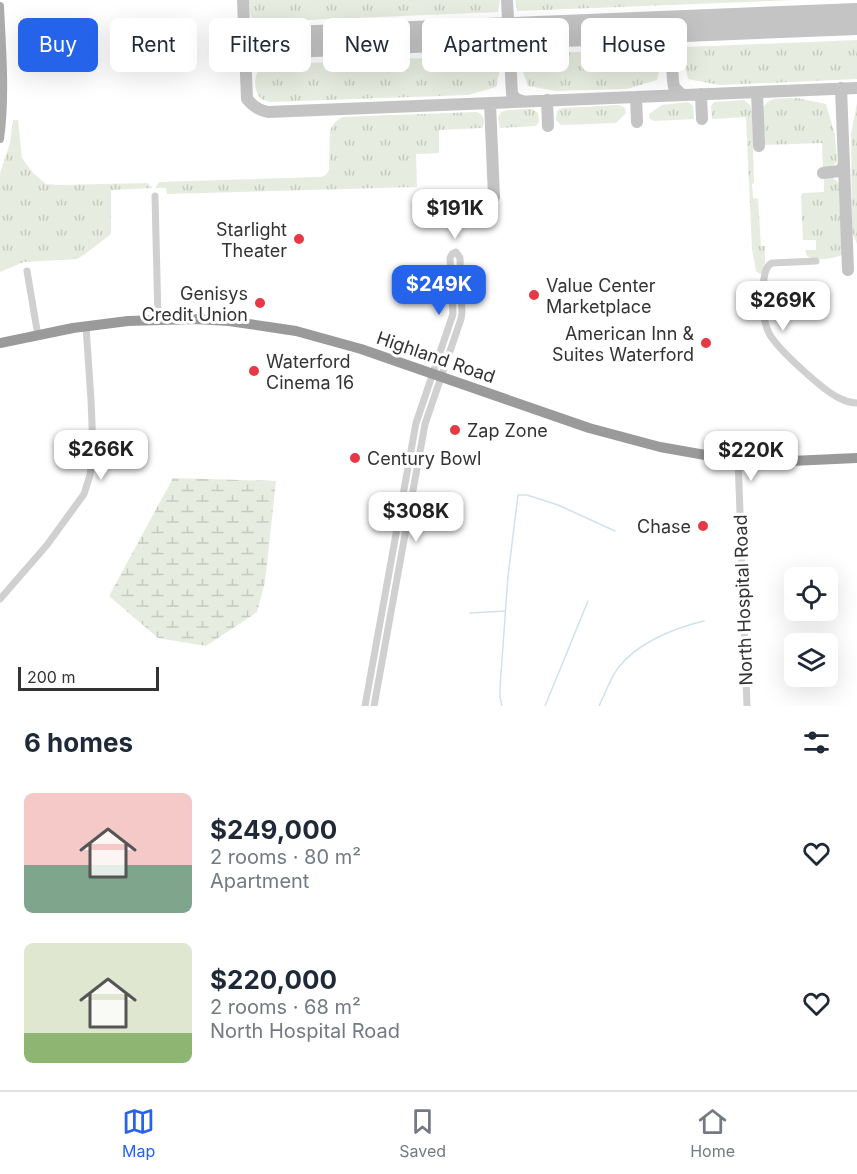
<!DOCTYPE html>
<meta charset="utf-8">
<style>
body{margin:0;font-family:Inter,sans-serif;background:#f6f6f7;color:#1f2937;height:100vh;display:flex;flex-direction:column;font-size:22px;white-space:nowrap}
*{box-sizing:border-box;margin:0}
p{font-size:20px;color:#747a83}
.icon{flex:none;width:33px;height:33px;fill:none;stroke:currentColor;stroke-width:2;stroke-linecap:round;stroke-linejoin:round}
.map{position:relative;height:706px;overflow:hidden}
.details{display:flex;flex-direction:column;background:#fff;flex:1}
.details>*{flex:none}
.guide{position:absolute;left:18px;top:18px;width:822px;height:54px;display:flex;gap:12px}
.controls{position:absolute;left:784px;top:567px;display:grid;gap:12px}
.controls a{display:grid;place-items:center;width:54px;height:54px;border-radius:9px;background:#fff;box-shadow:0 6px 24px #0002;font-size:30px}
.scale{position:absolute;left:18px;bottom:15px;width:141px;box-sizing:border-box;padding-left:6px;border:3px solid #333;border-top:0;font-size:16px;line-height:21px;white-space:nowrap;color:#333;-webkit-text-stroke:4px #fff;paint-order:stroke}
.price{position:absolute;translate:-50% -51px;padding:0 14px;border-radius:12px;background:#fff;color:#222;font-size:20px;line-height:39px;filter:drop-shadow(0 2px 3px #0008)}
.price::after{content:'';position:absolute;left:50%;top:36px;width:18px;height:14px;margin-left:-9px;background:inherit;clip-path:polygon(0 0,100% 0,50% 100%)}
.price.selected{background:#2563eb;color:#fff}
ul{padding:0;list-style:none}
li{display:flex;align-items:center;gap:18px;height:150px;padding:0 24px}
li span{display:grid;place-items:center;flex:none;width:168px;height:120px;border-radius:9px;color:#555}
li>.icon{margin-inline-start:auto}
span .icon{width:72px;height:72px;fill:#fffc;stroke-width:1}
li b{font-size:26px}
h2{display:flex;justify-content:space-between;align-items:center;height:72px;padding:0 24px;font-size:26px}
.tag{padding:0 21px;border-radius:9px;background:#fff;box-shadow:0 6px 24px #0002;font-size:21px;line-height:54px}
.tag.selected{background:#2563eb;color:#fff}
.tab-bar{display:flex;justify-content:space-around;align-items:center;height:84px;border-top:2px solid #e0e1e3;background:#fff;font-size:16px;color:#747a83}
.tab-bar a{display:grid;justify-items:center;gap:3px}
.tab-bar .selected{color:#2563eb}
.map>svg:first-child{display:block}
</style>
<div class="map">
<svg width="857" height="706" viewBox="0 0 857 706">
<defs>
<pattern id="grass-tufts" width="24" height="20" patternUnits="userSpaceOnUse" patternTransform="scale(1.5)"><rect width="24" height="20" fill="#e6ecdf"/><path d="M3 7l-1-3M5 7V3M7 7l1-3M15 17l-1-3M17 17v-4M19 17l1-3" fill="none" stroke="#c6cbc0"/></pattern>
<pattern id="wetland-marsh" width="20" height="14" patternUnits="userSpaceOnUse" patternTransform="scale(1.5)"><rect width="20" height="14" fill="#e6ecdf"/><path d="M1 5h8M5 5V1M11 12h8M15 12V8" fill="none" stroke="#c6cbc0"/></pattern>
</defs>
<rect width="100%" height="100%" fill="#fff"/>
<path fill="url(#grass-tufts)" d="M 249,0 L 500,0 L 498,12 L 258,22 C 248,20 250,9 249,0 Z
M 515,0 L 794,0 L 517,11 Z
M 857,40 L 857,79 L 719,85 L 688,79 L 684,61 L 686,47 Z
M 658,49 L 661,61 L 657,80 L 627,89 L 556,91 L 528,86 L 522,69 L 525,54 Z
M 496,55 L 500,69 L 496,87 L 468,95 L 270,102 L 261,99 C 252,88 254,75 262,65 Z
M 797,98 L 826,104 L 835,135 L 837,162 L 832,167 L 823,168 L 822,143 L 764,145 L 763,109 C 767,95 784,99 797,98 Z
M 744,100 L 750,105 L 752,112 L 754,183 L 752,184 L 753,198 L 758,199 L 761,246 L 765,246 L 765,263 L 762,273 L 760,274 L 756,271 L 752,249 L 746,117 L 712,119 L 711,106 L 714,102 Z
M 688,102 L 693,106 L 694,119 L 654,121 L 649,118 L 649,114 L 662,105 Z
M 857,103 L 857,244 L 852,231 L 851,134 Z
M 619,105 L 625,108 L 626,113 L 616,123 L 561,125 L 556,120 L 557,111 L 562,108 Z
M 532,109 L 538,113 L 539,122 L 536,126 L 500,128 L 498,118 L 501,112 L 508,110 Z
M 476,112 C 484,114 486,121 482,128 L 439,130 L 439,153 L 416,154 L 417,187 L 167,194 L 166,188 L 156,188 L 157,185 L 159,182 L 321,177 L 326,175 L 329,170 L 330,131 C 333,124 336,120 343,117 Z
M 13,120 L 18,120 L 22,158 L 33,173 L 46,184 L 59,185 L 148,183 L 152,188 L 111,190 L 111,234 L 85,254 L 77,259 L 24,262 L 0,272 L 0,173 L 10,143 Z
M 824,178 L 833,178 L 839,183 L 842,255 C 833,259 815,261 807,256 L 805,250 L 816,250 L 816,240 L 803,240 L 801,195 L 803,193 L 824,192 Z"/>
<path fill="url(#wetland-marsh)" d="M 173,478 L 276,481 L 265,582 L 257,612 L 206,646 L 158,638 L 109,596 Z"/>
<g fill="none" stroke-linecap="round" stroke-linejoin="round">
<path stroke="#cfe2ee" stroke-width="1.5" d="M 470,613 L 505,611
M 502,706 L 500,697 L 500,687 L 508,576 L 518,495 L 527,495 L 558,505 L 615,531
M 545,706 L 588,601
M 599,706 C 605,694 610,679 618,668 C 637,643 674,628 704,621"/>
<path stroke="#c4c4c4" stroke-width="12" d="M 243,0 L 247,99 C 254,107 259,110 268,112 L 857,88
M 507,0 L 512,94 L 516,99 L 522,101
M 650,28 C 680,39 669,62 674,87 L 682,95
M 488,34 C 498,37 504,42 509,52
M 671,49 C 675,37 679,32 689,26
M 510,51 C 513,41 520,37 530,33
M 246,60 L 248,53 L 261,44
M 841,88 L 848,270
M 757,92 L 759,146
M 701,94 L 702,119
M 636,97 L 637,122
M 547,100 L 548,126
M 490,103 L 494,197
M 823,173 L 839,171 L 843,167 L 844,162"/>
<path stroke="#c4c4c4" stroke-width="32" d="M 241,44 L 857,19"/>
<path stroke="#d0d0d0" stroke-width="7" d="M 155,196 L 158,319
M 816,261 L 772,263 C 764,267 764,279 763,288 C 763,302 762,320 769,333 C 776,348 824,391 839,398 C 845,401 851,403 857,403
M 27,271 L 38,336
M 738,458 L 747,706
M 0,599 L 47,545 L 84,494 L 90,475 L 93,448 L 91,400 L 86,326
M 365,706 L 416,423 L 453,314 L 450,258 L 452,254 L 456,252 L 460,258 L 462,313 L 461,319 L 425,424 L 374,706"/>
<path stroke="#ababab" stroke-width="8" d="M 0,6 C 2,50 6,95 0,139"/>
<path stroke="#9a9a9a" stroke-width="10" d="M 0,343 L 73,328 L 128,321 L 195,319 L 229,321 L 296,331 L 361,349 L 589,428 L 660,447 L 711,456 L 762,460 L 791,461 L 857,458"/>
</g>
<g fill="#e63946" stroke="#fff" stroke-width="2">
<circle cx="299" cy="239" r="6"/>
<circle cx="534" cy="295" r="6"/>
<circle cx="260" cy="303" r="6"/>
<circle cx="706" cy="343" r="6"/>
<circle cx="254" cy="371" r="6"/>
<circle cx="455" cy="430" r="6"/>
<circle cx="355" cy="458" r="6"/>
<circle cx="703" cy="526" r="6"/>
</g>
<g text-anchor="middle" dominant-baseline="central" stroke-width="6" stroke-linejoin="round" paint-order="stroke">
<g font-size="18" fill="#333" stroke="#fff" text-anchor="end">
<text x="287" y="229">Starlight<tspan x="287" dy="21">Theater</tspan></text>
<text x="546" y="285" text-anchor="start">Value Center<tspan x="546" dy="21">Marketplace</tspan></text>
<text x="248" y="293">Genisys<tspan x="248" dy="21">Credit Union</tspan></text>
<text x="694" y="333">American Inn &amp;<tspan x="694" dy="21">Suites Waterford</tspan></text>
<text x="266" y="361" text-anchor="start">Waterford<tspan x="266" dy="21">Cinema 16</tspan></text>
<text x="467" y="430" text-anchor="start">Zap Zone</text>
<text x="367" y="458" text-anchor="start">Century Bowl</text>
<text x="691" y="526">Chase</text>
</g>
<g font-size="18" fill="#333" stroke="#fff">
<text transform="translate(436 357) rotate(19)">Highland Road</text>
<text transform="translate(743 600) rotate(-92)">North Hospital Road</text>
</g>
</g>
</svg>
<div class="controls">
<a><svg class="icon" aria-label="locate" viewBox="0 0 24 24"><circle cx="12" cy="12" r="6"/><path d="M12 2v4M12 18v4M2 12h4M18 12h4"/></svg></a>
<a><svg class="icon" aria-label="layers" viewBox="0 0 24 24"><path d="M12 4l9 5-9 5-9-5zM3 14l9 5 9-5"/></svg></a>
</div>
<div class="scale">200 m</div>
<b class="price" style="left:455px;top:240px">$191K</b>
<b class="price selected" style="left:439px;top:316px">$249K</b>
<b class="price" style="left:783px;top:332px">$269K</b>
<b class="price" style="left:101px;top:481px">$266K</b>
<b class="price" style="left:751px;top:482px">$220K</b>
<b class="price" style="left:416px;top:543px">$308K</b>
<div class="guide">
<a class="tag selected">Buy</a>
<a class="tag">Rent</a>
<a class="tag">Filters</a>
<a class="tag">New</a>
<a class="tag">Apartment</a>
<a class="tag">House</a>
</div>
</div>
<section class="details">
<h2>6 homes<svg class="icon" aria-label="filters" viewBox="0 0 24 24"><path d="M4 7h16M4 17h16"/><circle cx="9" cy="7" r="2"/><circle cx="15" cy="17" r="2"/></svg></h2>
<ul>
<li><span style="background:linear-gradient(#f6c9c9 60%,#7fa58c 0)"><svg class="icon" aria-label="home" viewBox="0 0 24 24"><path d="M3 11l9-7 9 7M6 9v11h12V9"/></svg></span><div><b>$249,000</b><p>2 rooms · 80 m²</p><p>Apartment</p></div><svg class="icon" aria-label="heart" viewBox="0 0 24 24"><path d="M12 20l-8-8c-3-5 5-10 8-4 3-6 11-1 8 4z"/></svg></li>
<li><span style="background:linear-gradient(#dfe7d0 75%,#8fb573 0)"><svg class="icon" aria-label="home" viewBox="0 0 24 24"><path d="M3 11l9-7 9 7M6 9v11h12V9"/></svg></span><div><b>$220,000</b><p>2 rooms · 68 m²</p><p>North Hospital Road</p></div><svg class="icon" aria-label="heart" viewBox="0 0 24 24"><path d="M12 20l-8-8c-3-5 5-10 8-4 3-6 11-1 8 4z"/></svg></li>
</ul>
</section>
<nav class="tab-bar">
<a class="selected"><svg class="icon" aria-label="map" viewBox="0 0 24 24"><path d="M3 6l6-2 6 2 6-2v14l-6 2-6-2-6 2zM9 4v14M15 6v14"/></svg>Map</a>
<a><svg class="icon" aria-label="saved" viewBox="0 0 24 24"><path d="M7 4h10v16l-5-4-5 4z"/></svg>Saved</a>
<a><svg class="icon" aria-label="home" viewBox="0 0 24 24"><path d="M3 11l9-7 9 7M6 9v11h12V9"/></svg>Home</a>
</nav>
